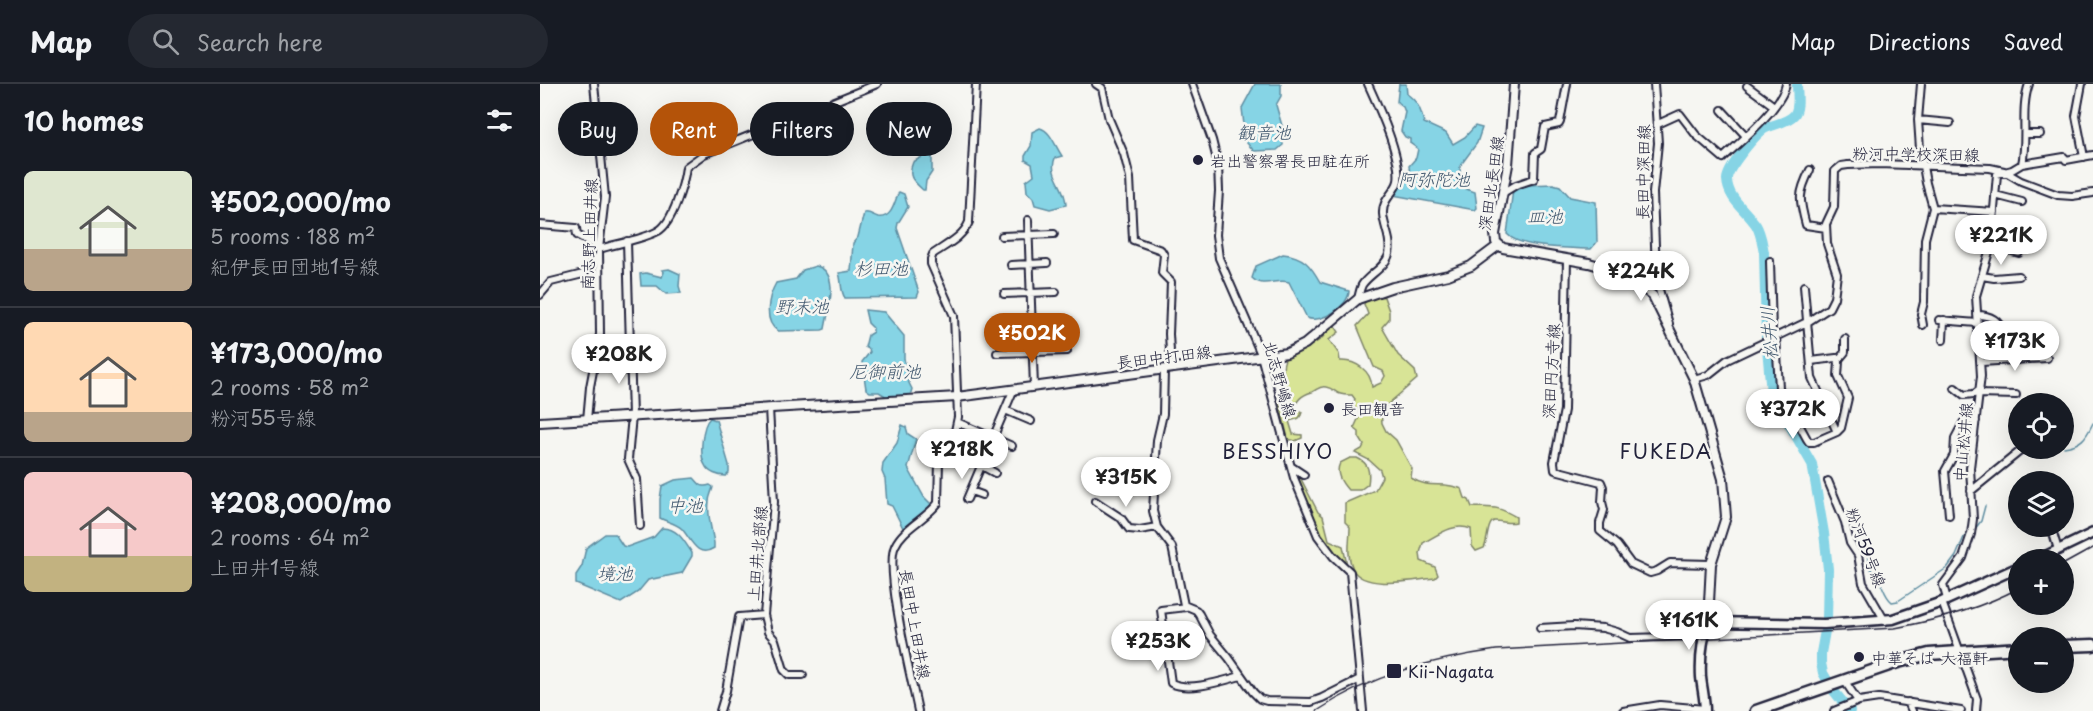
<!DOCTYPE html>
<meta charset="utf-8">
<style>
body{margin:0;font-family:"Playpen Sans","Klee One",sans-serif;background:#242831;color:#f1f3f6;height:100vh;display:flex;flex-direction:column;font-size:22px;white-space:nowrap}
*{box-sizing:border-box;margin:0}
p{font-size:20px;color:#9ea1a6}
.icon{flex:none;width:33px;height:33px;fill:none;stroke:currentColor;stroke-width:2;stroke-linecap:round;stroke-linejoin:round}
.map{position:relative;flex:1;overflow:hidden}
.sheet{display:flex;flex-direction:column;background:#171b24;width:540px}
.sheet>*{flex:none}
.hud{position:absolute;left:18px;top:18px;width:570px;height:54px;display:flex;gap:12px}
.buttons{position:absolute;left:1468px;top:309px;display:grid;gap:12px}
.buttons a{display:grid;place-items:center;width:66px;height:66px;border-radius:50%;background:#171b24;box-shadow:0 6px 24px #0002;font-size:30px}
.price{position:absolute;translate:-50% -51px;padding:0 14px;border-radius:21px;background:#fff;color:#222;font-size:20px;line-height:39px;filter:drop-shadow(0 2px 3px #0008)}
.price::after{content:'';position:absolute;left:50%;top:36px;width:18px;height:14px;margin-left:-9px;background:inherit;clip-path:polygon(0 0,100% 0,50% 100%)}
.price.current{background:#b45309;color:#fff}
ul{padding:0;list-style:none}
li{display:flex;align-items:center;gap:18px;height:150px;padding:0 24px}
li+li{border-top:2px solid #363941}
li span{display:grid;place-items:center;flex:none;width:168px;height:120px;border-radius:9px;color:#555}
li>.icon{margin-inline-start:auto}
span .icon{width:72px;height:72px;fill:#fffc;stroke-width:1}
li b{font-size:26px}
h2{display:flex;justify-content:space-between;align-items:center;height:72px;padding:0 24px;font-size:26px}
.chip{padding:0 21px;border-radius:27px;background:#171b24;box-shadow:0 6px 24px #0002;font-size:21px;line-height:54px}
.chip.current{background:#b45309;color:#fff}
header{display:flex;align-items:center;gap:36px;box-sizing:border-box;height:84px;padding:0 30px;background:#171b24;border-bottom:2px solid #363941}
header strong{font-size:28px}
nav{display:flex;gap:33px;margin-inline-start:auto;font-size:21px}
.search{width:420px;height:54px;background:#242831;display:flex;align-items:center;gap:15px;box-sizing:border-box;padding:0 21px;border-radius:33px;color:#9ea1a6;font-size:22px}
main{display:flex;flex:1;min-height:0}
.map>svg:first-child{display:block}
</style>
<header>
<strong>Map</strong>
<div class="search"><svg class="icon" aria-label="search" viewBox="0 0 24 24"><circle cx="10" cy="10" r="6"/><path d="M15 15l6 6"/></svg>Search here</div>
<nav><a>Map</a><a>Directions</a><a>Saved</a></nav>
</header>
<main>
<section class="sheet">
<h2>10 homes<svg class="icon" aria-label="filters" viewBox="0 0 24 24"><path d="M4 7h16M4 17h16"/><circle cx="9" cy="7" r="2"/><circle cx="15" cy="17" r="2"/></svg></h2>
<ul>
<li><span style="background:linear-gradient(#dfe7d0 65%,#b9a48a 0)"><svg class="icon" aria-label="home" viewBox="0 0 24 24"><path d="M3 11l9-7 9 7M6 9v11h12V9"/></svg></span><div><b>¥502,000/mo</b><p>5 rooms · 188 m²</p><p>紀伊長田団地1号線</p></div></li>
<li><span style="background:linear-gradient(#ffd9b3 75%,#b9a48a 0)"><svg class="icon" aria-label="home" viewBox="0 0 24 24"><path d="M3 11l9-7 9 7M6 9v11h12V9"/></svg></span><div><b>¥173,000/mo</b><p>2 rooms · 58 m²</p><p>粉河55号線</p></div></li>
<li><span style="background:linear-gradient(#f6c9c9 70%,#c2b280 0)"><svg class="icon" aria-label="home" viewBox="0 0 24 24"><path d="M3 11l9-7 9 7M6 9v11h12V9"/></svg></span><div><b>¥208,000/mo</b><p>2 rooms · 64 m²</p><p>上田井1号線</p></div></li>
</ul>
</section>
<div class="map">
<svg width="1553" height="627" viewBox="0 0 1553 627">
<rect width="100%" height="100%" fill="#f6f6f2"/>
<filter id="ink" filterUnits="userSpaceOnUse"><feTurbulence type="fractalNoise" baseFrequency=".0167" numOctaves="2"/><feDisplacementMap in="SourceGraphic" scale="12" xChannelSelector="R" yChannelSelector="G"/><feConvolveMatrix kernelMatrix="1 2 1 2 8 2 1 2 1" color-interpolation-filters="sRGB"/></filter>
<g filter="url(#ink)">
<path fill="#d8e496" stroke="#7d8368" stroke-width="1.5" d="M 835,211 L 844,213 L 849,227 L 849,235 L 842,243 L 858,271 L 875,287 L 877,295 L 841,326 L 842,339 L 846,347 L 856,356 L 872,385 L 871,394 C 890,406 902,396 922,405 L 925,414 L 929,416 L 932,423 C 953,424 956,421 976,433 L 976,438 C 968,440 963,437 955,437 C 947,437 948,457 944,464 L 936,467 L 932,462 L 931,445 C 913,438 898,451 883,459 L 880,469 L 881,477 L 895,483 L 898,491 L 895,494 C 875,496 823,507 813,485 C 806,471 810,457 810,443 L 805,438 L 805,419 L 835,406 L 842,393 L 840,386 L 829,376 L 815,369 L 822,365 L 824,361 L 819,353 L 819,348 L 814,344 L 820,331 L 819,327 L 812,322 L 815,315 L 812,311 C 794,312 797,305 786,303 C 780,301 777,306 772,308 C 762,311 755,316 754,328 L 758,326 L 762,328 C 760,337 756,334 749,337 L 753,350 L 762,351 L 762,354 L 755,357 L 748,355 L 739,316 C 753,307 738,291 745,275 C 756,268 771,263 781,255 C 787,250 786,244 795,242 L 799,248 L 789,256 L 799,270 L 800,277 C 815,276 831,286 832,303 L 841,299 L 845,292 L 843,287 L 834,283 L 817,242 L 828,230 L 824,220 L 827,214 Z
M 810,374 L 817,374 C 829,379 830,388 828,400 L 820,406 L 808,406 C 801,398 795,389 800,379 Z
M 760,393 L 778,428 L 783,432 L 789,456 L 803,462 L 807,481 C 779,458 771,429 758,397 Z"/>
<path fill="#86d4e5" stroke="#5e8da1" stroke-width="1.5" d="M 715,0 L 741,0 L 741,12 L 736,21 L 743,45 L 743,61 L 737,66 L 714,67 L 706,58 L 702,24 Z
M 859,0 L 866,0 L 867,10 C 878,18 881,26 884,39 L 906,49 L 913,60 L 925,53 L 935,42 L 942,44 L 937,59 L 920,82 L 920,92 L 926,105 L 935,108 L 937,124 L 935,126 L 853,111 L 870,90 L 869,82 L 876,74 L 878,65 L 870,59 L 870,55 L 865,53 L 861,47 L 865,28 L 863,23 L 857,18 Z
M 500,44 C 511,47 515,62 522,72 L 515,74 C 508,92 526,102 526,121 L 510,125 L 495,121 L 493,114 L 487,108 L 486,97 L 494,91 L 492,80 L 485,76 L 485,72 L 491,62 L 492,48 Z
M 395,58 L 398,61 L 399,66 L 392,71 L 392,88 L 386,97 L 385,106 L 383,106 C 373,97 367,92 373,78 L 382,73 L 381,63 L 393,63 Z
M 1013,100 L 1020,102 L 1030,113 L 1056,118 L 1057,158 L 1051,165 C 1032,164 980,165 967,150 L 973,106 L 987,101 Z
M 359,108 L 364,110 L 368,123 L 358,139 L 357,144 L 379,208 L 377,213 L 305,214 C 300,207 302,197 299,189 L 311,187 L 313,159 L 318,153 L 324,129 C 330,128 332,131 338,133 C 353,135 354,117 359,108 Z
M 743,170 C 764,172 771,182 780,198 L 809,207 C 809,222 781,240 767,234 L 749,198 C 736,194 723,205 712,194 L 716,182 Z
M 276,182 C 301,188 288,226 285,245 L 282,246 L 238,247 C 223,238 228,213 236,199 L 256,195 L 263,186 Z
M 129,185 L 140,190 L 139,202 L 141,209 L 126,210 L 117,202 L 101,202 L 100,190 L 106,189 L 122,193 L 124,188 L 122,186 Z
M 325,226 L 344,228 L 364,252 L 364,274 L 367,295 L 372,305 L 370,312 L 347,313 L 339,308 L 330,308 L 326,305 L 322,278 L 330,268 L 329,265 L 325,263 L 328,251 L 333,248 L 333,244 L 328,239 Z
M 170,334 L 176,336 L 189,381 L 189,389 L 186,392 C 179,392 168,389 165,381 C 159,372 162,341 170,334 Z
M 362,341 L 366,343 L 368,350 L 376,355 L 368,384 L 384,413 L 392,421 L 370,440 L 363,444 L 352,422 L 347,420 L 345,395 L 342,388 L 343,379 L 357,359 Z
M 154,394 C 160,400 160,404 170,401 L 173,403 C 172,408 169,412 169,418 C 167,432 172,446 174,459 L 174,464 C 157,475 151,455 142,445 C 136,439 127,438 120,434 L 120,415 L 122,402 L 135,396 Z
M 122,444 C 138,444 144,457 152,469 L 152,472 L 142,489 L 108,496 L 98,508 L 81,519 L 36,500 L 36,491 L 42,482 L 46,464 L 65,450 L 75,450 L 83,462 L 87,463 L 114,453 Z"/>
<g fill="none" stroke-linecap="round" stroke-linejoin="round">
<path stroke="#5e8da1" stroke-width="1.5" d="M 1524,363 C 1541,361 1546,354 1553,339
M 1497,370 L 1509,364
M 1435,445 L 1441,437 L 1445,422
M 1312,457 C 1336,460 1325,469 1331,485 C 1333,489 1337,492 1340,497 C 1344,505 1345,512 1352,518 L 1358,517 L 1407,484 L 1416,472 L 1424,453 L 1429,449"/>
<path stroke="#86d4e5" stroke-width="10" d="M 1257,0 C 1257,9 1260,24 1254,31 C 1247,39 1233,40 1224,45 C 1215,51 1186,86 1187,96 C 1188,115 1206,126 1216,141 C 1221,149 1222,159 1224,168 L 1226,252 L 1231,309 L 1272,380 L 1284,449 L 1288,485 L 1287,536 L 1281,569 L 1281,579 L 1283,589 L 1293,606 L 1310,627"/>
<g stroke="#22223b" stroke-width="10">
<path id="minor" d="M 556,0 L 562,4 L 569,35 L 584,70 L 590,94 L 593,156 L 621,166 L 624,171 L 622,189 L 631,198 L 629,250 L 631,285
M 652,0 L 672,56 L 678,80 L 679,107 L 676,151 L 679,174 L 720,268 L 754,394 L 778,452 L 793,472 L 810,488 L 823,627
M 1114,0 L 1118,59 L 1113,109 L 1116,187 L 1118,202 L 1129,240
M 1381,0 L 1378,36 L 1380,65 L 1386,99 L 1393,124 L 1385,155 L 1384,218 L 1381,230 L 1383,241
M 1542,0 L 1536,32 L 1544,73
M 1207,2 L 1234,22
M 1182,26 L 1206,52
M 1378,36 L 1410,39
M 1118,40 L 1140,30 L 1156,51 L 1183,74 C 1200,58 1242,23 1246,0
M 1486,50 L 1500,50
M 1482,80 L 1524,73 L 1526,76 L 1553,71
M 1270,86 C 1258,110 1259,115 1266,141 L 1286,144
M 963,109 L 976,101 L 994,95 L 995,69 L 1001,65 L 1005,43 L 1019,40 L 1020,38 L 1027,0
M 1455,111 L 1482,118
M 1393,124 L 1454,128
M 488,136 L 494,303
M 0,141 L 36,144 L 37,151 L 59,163
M 1453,145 L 1473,151
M 462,152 L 514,150
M 87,157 L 92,332 L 88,375 L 97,395 L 100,442
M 1451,161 L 1479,169
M 59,165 C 75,160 104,155 118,147 C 133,139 144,99 146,83 L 164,70 L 337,0
M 1027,175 L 1024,326 L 1014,378 L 1015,386 L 1061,398 L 1063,403 L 1062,418 L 1064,426 L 1060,439 L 1060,447 L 1077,461 L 1091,480 L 1110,489 L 1117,487 L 1130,479 L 1171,480
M 1230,177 L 1232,248 L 1236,252 L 1239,304 L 1267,355 L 1269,358 L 1274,358 L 1297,348 L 1272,294 L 1264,202
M 471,181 L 507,179
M 1442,192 L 1454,194 L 1479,192
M 464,210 L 516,208
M 0,211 L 11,198 L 43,190 L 58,172
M 818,215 C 819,211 820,205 822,201 C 828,191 846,183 849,170 C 852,155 844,144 843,130 C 842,115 855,109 858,97 C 862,73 838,22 828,0
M 1437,231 C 1451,231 1459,236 1463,248 L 1480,251 L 1479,276
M 1399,236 L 1437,239
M 468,239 L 523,238
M 1438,255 L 1451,254
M 1403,256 L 1404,236
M 457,269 L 527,267
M 1296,274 L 1300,274 L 1305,268 L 1305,255
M 1271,277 L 1296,274 L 1299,278 L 1298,292 L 1308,314 L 1301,344 L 1297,348
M 1441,278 L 1507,274
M 624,286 L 623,330 L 617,356 L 613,427 L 617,443 L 632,463 L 644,521 L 656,526 L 659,530 L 670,551 L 689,574 L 713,608 L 720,615 L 727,617 L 771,618 L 782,614 L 820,595
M 1154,295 L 1168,291 L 1187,276 L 1269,237 L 1289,224 L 1294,214 L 1297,190 L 1287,160 L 1286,140 L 1294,123 L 1295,87 L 1301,82 L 1308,81 L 1340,80 L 1450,84 L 1464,87 L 1481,97 L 1518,111 L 1532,112 L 1553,109
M 1415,304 L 1424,311 L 1434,310 L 1440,306
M 1439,310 L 1476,311
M 465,326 L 491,337
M 47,336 L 50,303 L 60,250 L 59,165 L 65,113 L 54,0
M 417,338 L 472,362
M 404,367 L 441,380
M 442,382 L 455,389
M 752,383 L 764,391
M 1501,393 L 1502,398
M 1288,397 L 1305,438 L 1310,459 L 1318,471 L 1323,499 L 1345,537
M 431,407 L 442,411
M 1431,407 L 1484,364
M 427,415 L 473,307
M 555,417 L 581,434 L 589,445 L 600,446 L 617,443
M 1409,431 L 1405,387 L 1414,371 L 1415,354 L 1423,339 L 1426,337 L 1436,337
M 1511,442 L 1518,466
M 1407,515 L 1403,501 L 1423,474 L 1431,450 L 1433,435 L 1430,384 L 1441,292 L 1436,212 L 1451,161 L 1457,90 L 1472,86 L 1482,80 C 1488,54 1480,25 1489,0
M 1402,518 L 1437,615 L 1436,627
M 646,523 L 621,526 L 631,599 C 649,608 682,597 701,592
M 224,531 L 228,548 L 235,556 L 244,586 L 249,591 L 263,591
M 1000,544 L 1034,542 L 1063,544 L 1077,548 L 1090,554 L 1163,552
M 1304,596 L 1318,617
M 1368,618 L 1372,627
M 180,627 L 186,607 L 199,533 L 224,531 L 234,418 L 229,324
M 378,627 C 372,597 344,485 355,462 C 363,444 386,435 398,419 L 399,378 L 415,347 L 418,333 L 414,232 L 391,180 L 391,175 L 393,170 C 406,161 423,153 429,138 L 436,0
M 1083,627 L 1120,621 L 1165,625
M 1294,627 L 1319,617 L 1339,614 L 1421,627"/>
</g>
<g stroke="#22223b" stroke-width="12">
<path id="tertiary" d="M 974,0 L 968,81 L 955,150 L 956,158 L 963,164 L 1049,179 L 1076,187 L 1094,197 L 1113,212 L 1154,295 L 1183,395 L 1186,433 L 1171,480 L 1168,538
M 0,338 L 417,313 L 747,269 L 765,260 L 818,215 L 853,203 L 908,191 L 931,182 L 959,161"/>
</g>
<g stroke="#22223b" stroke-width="13">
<path id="secondary" d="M 1497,476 L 1553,449
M 1165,627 C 1165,615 1162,604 1161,593 C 1160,574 1162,556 1168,538 L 1284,540 L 1353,535 L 1402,518 L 1479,483"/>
</g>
<g stroke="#22223b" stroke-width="15">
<path id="trunk" d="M 1524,562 L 1553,561
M 1216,627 L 1358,578 L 1389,570 L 1479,564"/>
</g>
<use href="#minor" stroke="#f6f6f2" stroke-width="6"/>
<use href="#tertiary" stroke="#f6f6f2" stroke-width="8"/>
<use href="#secondary" stroke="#f6f6f2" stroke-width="8"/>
<use href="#trunk" stroke="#f6f6f2" stroke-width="10"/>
<path stroke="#22223b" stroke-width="1.5" d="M 1524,480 L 1553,464
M 777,627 C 831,591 893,575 956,566 L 1355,544 C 1398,536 1440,525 1479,504"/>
</g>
</g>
<g fill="#22223b" stroke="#f6f6f2" stroke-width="2">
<circle cx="658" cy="76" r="6"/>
<circle cx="789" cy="324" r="6"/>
<circle cx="1319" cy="573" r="6"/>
<rect x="846" y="579" width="16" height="16" rx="3"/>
</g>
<g text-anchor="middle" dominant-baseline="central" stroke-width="5" stroke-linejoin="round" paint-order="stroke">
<g font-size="16" fill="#22223b" stroke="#f6f6f2">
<text transform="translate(1376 69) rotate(1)">粉河中学校深田線</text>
<text transform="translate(1102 88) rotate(-89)">長田中深田線</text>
<text transform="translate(950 99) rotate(-82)">深田北長田線</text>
<text transform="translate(48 150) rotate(-88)">南志野上田井線</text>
<text transform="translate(624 272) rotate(-7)">長田中打田線</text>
<text transform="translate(1010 287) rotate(-87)">深田円方寺線</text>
<text transform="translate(741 295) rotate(74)">北志野嶋線</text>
<text transform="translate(1422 358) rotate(-85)">中山松井線</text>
<text transform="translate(1327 463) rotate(69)">粉河59号線</text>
<text transform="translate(216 469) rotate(-85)">上田井北部線</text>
<text transform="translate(376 540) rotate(80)">長田中上田井線</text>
</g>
<g font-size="16" fill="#22223b" stroke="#f6f6f2" text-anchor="start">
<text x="670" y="76">岩出警察署長田駐在所</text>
<text x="801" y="324">長田観音</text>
<text x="1331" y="573">中華そば 大福軒</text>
<text x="868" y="587">Kii-Nagata</text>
</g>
<g font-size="18" font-style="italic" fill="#40576e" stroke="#f6f6f2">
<text x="724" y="47">観音池</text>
<text x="894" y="94">阿弥陀池</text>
<text x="1005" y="131">皿池</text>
<text x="341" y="183">杉田池</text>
<text x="262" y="221">野末池</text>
<text transform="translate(1228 249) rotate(-94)">松井川</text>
<text x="345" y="286">尼御前池</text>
<text x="145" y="420">中池</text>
<text x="75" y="488">境池</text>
</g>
<g font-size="20" letter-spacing="1.5" fill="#22223b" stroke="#f6f6f2">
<text x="738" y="367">BESSHIYO</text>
<text x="1126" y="367">FUKEDA</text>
</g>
</g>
</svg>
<div class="buttons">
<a><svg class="icon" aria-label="locate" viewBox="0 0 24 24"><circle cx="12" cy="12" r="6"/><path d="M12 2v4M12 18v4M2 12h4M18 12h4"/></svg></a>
<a><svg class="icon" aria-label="layers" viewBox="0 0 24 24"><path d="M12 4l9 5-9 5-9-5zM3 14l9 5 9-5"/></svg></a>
<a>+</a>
<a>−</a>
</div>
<b class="price" style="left:1461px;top:182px">¥221K</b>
<b class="price" style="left:1101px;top:218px">¥224K</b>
<b class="price current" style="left:492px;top:280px">¥502K</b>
<b class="price" style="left:1475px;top:288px">¥173K</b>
<b class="price" style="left:79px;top:301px">¥208K</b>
<b class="price" style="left:1253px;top:356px">¥372K</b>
<b class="price" style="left:422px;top:396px">¥218K</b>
<b class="price" style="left:586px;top:424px">¥315K</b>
<b class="price" style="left:1149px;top:567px">¥161K</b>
<b class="price" style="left:618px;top:588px">¥253K</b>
<div class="hud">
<a class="chip">Buy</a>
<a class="chip current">Rent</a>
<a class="chip">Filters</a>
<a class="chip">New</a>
</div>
</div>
</main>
